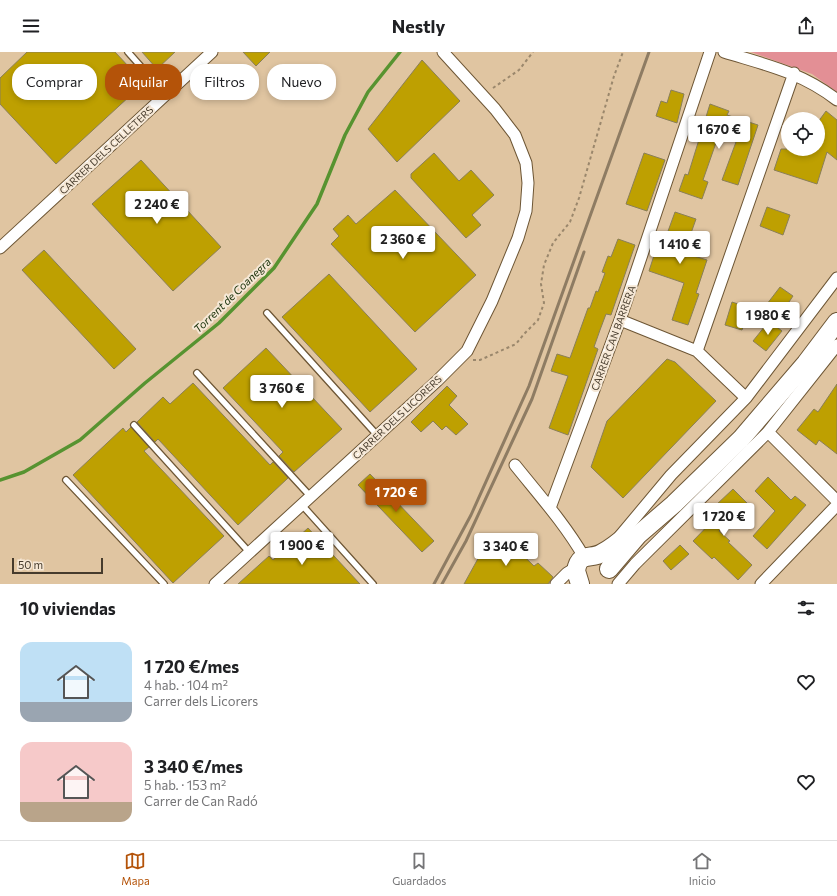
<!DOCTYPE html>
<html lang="es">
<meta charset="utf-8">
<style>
body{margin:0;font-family:Commissioner,sans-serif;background:#f6f6f6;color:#202124;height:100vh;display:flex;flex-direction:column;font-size:15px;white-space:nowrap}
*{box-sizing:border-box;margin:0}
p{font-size:13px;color:#757577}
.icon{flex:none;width:22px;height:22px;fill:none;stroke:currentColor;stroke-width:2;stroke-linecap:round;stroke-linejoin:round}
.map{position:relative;height:532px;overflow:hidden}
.drawer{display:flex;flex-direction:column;background:#fff;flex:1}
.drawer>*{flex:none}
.top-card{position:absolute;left:12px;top:12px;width:400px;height:36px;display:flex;gap:8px}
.controls{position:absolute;left:781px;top:60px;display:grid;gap:8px}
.controls a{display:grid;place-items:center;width:44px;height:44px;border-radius:50%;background:#fff;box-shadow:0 2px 6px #0003;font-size:20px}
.scale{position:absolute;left:12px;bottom:10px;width:91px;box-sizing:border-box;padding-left:4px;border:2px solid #463b2c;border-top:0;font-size:11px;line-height:14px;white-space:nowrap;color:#463b2c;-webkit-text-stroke:3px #f6e8d6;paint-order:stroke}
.price{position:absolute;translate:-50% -34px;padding:0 9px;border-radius:4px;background:#fff;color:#222;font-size:13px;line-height:26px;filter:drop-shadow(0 1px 2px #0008)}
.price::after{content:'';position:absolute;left:50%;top:24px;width:12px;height:9px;margin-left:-6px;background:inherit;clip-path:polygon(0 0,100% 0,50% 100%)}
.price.on{background:#b45309;color:#fff}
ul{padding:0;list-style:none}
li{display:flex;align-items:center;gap:12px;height:100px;padding:0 20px}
li span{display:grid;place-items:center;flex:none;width:112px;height:80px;border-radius:12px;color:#555}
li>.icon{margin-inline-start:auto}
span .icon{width:48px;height:48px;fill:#fffc;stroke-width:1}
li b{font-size:17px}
h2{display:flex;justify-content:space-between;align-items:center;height:48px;padding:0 20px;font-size:17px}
.tag{padding:0 14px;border-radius:16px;background:#fff;box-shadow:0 2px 6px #0003;font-size:14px;line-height:36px}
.tag.on{background:#b45309;color:#fff}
header{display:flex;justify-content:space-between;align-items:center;height:52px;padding:0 20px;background:#fff;font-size:18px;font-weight:700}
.dock{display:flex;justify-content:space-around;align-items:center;height:56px;border-top:1px solid #e0e0e0;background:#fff;font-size:11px;color:#757577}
.dock a{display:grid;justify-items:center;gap:2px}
.dock .on{color:#b45309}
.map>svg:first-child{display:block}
</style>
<header><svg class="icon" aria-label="menu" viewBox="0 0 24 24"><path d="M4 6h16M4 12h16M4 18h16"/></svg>Nestly<svg class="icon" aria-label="share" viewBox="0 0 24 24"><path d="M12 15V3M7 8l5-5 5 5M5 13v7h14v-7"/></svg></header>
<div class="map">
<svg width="837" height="532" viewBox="0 0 837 532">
<rect width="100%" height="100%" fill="#e0c5a1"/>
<path fill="#e38f95" d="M 751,0 L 837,0 L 837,40 L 812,22 Z"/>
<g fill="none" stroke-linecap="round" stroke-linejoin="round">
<path stroke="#579330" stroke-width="3.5" d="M 0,428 L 24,420 L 80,388 L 145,331 L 219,271 L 274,216 L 317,152 L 345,83 L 368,40 L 400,0"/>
</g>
<path fill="#bea001" stroke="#8a7f58" d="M 27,0 L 115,0 L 144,31 L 56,112 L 0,52 L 0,26 Z
M 142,0 L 175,0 L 157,17 Z
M 243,0 L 270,0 L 256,14 Z
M 422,8 L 460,49 L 397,110 L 368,77 Z
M 671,38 L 684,42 L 677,71 L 656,64 L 661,49 L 667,51 Z
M 710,52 L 729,59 L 727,63 L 758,73 L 738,133 L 722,128 L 736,90 L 718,85 L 703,128 L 708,130 L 702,147 L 679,139 L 685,122 L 688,123 Z
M 826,59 L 837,68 L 837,108 L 827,100 L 817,132 L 774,118 L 781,97 L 818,97 L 818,70 Z
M 434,101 L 459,129 L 471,118 L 494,143 L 472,163 L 481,173 L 466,186 L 411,126 L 411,122 Z
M 644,101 L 665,108 L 647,159 L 626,152 Z
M 141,108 L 221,195 L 173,239 L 92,152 Z
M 395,138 L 476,223 L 415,280 L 331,192 L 339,184 L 333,177 L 348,163 L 356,172 Z
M 767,155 L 790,163 L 783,183 L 760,174 Z
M 675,160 L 696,167 L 684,201 L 707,208 L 696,241 L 699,242 L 688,273 L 672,268 L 684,231 L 649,219 L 658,191 L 663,193 Z
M 618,187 L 635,193 L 611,263 L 606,262 L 600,278 L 594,295 L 598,297 L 568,383 L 549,376 L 568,324 L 551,319 L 557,302 L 570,306 L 588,256 L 590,256 L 596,239 L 598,240 L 605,221 L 602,220 L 608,204 L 611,205 Z
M 44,198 L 136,297 L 114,317 L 22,218 Z
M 329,222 L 417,317 L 370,360 L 282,265 Z
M 780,235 L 793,244 L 781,262 L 767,252 Z
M 732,250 L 750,256 L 742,278 L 725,273 Z
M 769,269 L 782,279 L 766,299 L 753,289 Z
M 266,296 L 342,377 L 294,420 L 279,404 L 283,400 L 223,336 Z
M 667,307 L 675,310 L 716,349 L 623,446 L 591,415 L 607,369 Z
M 193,331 L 270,413 L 273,410 L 288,426 L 238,473 L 158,387 L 155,390 L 137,370 L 163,345 L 170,352 Z
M 837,332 L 837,402 L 819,388 L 816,393 L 797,378 L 814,357 L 818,360 Z
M 447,334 L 457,344 L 449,353 L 468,372 L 456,383 L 446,374 L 442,378 L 433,369 L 421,380 L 411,370 Z
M 131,375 L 149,395 L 144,399 L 224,484 L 173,531 L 73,423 L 123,376 L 126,380 Z
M 370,422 L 434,489 L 422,500 L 358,433 Z
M 768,425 L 791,448 L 795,444 L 806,453 L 767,497 L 753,484 L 775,459 L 755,439 Z
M 733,437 L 747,451 L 719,479 L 730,489 L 728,490 L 752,513 L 738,528 L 714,505 L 712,507 L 693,489 L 721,460 L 715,454 Z
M 308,476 L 360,532 L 238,532 L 269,504 L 273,508 Z
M 501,482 L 534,514 L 538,511 L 553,525 L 548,532 L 464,532 L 480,503 Z
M 680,493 L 689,502 L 671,518 L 663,509 Z"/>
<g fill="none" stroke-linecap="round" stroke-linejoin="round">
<g stroke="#6d5635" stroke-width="8">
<path id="service" d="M 128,0 L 166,43
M 267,261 L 377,383
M 197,321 L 311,445
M 134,373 L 250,501
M 66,428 L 164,532
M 302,453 L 373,532"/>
</g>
<g stroke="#6d5635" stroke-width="13">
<path id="minor" d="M 724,0 C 766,13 801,20 837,48
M 0,196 L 212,0
M 620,268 L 697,299 L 746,346
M 697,299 L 794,21
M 768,380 L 837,449
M 515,413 C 539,443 565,472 584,505
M 550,456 L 620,268 L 710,0
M 620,484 L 671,423 L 746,346 L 837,226
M 215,532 L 437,329 L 467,299 L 492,249 L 518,186 L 526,159 L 528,131 L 526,111 L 515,83 L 495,57 L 443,0
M 556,532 L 567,521 L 577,515
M 618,532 L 635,512 L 768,380 L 837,293
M 761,532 L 837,453"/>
</g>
<g stroke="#6d5635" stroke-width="20">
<path id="primary" d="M 609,517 L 638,483 L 674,452 L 741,387 L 806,311 L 837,270
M 580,532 L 576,519 C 579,499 591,508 602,501 C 612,496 620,489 628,482"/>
</g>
<path stroke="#9a876c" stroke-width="2" stroke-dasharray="3 3" stroke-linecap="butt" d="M 493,36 L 519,18 L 533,0
M 473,308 L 480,308 L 516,292 L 524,282 L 538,268 L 544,251 L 541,232 L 544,213 L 553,191 L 570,170 L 579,146 L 614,24 L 623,0"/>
<use href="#service" stroke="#fff" stroke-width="5.5"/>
<use href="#minor" stroke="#fff" stroke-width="11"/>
<use href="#primary" stroke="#fff" stroke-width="18"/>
<path stroke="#8e7c63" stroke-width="3" d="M 434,532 L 471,463 L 529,334 L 649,0
M 442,532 L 466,489 L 532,347 L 584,200"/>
</g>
<g text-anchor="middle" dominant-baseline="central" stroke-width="4" stroke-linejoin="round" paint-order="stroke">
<g font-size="10" fill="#463b2c" stroke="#f6e8d6">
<text transform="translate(106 98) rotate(-43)">CARRER DELS CELLETERS</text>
<text transform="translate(613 286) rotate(-70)">CARRER CAN BARRERA</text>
<text transform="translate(397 365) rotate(-43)">CARRER DELS LICORERS</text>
</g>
<g font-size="11" font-style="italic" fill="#193109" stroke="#f6e8d6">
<text transform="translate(232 243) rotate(-44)">Torrent de Coanegra</text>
</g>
</g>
</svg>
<div class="controls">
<a><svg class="icon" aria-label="locate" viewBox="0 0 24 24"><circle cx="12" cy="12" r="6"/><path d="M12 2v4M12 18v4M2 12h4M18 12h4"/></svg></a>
</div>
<div class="scale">50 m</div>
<b class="price" style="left:719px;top:98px">1 670 €</b>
<b class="price" style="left:157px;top:173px">2 240 €</b>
<b class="price" style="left:403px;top:208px">2 360 €</b>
<b class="price" style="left:680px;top:213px">1 410 €</b>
<b class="price" style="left:768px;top:284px">1 980 €</b>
<b class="price" style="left:282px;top:357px">3 760 €</b>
<b class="price on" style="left:396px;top:461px">1 720 €</b>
<b class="price" style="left:724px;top:485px">1 720 €</b>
<b class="price" style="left:302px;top:514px">1 900 €</b>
<b class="price" style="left:506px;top:515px">3 340 €</b>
<div class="top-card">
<a class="tag">Comprar</a>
<a class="tag on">Alquilar</a>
<a class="tag">Filtros</a>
<a class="tag">Nuevo</a>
</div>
</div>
<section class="drawer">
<h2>10 viviendas<svg class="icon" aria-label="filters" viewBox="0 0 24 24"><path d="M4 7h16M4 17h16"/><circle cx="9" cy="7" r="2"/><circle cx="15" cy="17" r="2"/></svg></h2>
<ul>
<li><span style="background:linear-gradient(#bfe0f5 75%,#9aa5b1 0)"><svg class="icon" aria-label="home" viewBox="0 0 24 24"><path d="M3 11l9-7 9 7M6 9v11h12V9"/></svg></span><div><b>1 720 €/mes</b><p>4 hab. · 104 m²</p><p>Carrer dels Licorers</p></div><svg class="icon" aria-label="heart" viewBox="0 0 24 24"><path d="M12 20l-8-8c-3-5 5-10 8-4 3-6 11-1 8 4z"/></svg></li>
<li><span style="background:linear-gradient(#f6c9c9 75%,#b9a48a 0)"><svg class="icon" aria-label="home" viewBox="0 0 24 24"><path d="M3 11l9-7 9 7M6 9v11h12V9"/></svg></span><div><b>3 340 €/mes</b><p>5 hab. · 153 m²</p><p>Carrer de Can Radó</p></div><svg class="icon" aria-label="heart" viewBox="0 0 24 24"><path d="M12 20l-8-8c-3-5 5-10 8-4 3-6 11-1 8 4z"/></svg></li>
</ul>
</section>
<nav class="dock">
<a class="on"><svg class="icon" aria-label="map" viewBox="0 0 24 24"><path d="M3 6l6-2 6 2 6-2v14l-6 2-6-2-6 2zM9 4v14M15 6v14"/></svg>Mapa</a>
<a><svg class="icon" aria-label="saved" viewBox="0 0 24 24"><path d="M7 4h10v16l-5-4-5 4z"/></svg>Guardados</a>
<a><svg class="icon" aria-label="home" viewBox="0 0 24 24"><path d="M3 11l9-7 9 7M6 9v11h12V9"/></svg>Inicio</a>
</nav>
